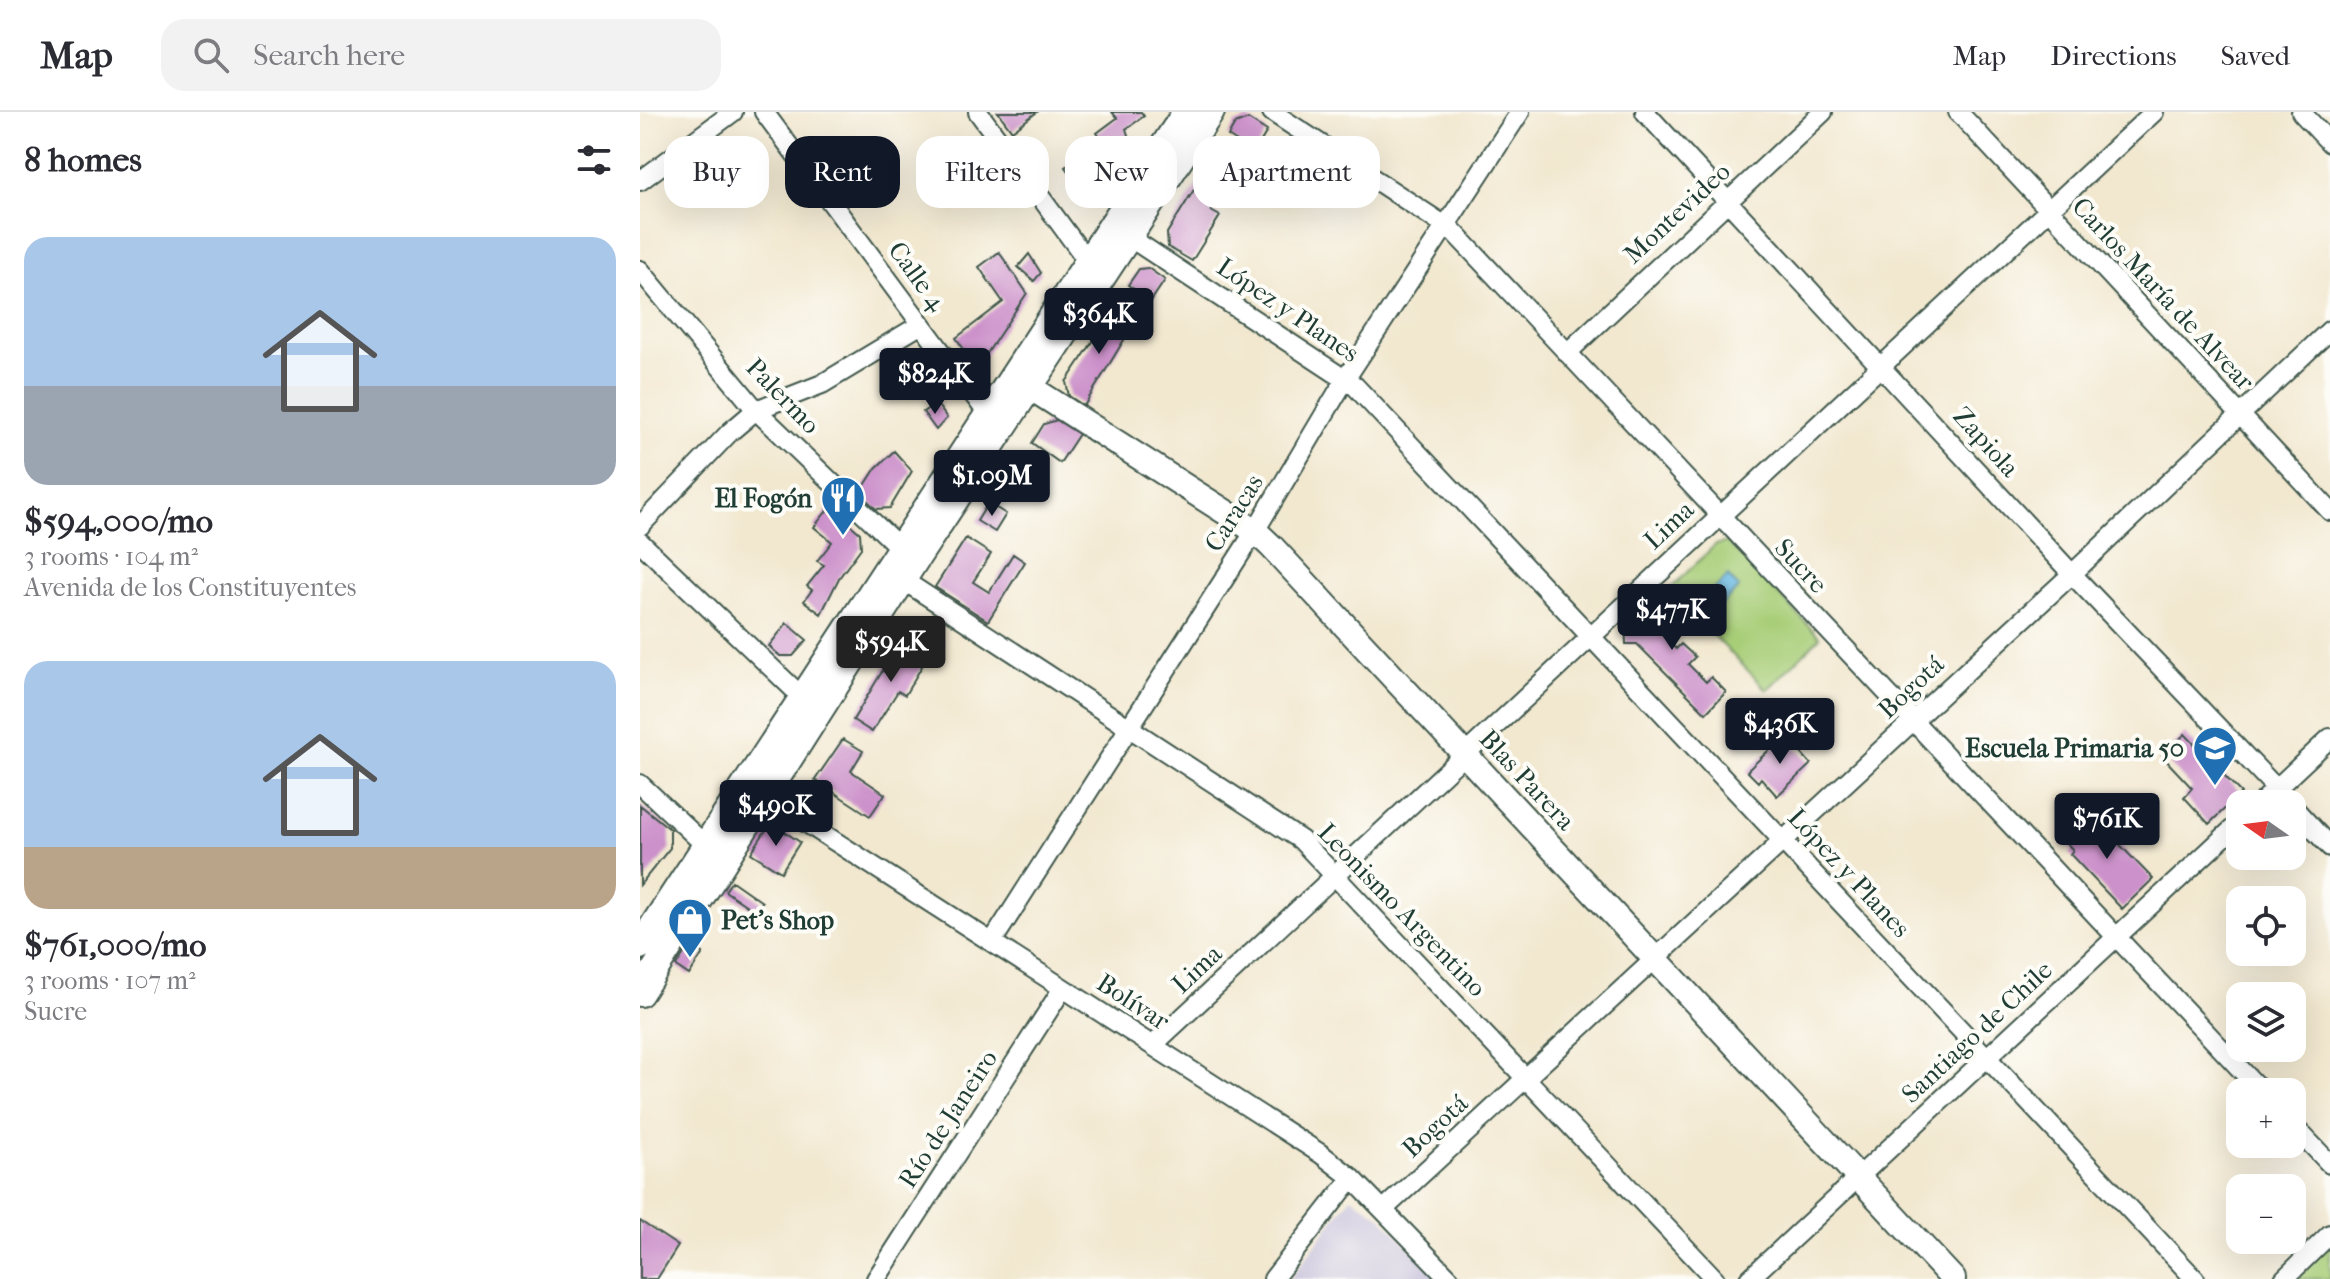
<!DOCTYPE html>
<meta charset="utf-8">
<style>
body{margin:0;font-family:"IM FELL French Canon",serif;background:#f2f2f3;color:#2b2b33;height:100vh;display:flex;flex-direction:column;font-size:30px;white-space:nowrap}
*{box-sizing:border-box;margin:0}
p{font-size:26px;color:#7c7c81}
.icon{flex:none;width:44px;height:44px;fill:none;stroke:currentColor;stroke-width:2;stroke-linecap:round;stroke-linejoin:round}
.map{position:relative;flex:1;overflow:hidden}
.panel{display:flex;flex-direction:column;background:#fff;width:640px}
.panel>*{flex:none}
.top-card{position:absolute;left:24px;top:24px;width:760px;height:72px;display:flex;gap:16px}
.needle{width:52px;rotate:284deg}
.controls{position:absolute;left:1586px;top:678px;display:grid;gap:16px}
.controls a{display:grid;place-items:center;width:80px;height:80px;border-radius:16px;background:#fff;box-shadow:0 8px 32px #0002;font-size:40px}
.price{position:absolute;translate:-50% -68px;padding:0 18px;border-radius:8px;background:#111827;color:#fff;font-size:26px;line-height:52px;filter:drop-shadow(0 2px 4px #0008)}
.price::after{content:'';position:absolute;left:50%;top:48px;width:24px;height:18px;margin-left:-12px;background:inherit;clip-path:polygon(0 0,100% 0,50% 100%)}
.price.on{background:#222;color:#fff}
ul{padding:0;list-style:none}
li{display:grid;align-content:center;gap:16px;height:424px;padding:0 24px}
li span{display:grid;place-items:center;height:248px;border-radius:24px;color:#555}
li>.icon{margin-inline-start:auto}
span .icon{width:144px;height:144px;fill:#fffc;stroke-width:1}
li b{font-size:34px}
h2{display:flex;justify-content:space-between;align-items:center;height:96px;padding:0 24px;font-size:34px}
.chip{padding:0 28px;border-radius:24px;background:#fff;box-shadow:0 8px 32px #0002;font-size:28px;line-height:72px}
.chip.on{background:#111827;color:#fff}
header{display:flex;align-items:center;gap:48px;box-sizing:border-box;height:112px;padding:0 40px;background:#fff;border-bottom:2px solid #e1e1e2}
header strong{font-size:38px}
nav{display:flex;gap:44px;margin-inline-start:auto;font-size:28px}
.search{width:560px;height:72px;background:#f2f2f3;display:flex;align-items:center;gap:20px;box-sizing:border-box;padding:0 28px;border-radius:24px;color:#7c7c81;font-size:30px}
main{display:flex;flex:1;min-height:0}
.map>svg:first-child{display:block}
</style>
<header>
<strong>Map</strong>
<div class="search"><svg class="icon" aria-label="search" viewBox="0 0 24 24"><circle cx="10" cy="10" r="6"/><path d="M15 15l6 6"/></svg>Search here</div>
<nav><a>Map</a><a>Directions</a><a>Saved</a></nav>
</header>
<main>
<section class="panel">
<h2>8 homes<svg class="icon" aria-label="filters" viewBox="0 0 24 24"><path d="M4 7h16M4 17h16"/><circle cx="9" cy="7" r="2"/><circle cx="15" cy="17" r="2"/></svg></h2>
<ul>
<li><span style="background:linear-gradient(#a9c7e8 60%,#9aa5b1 0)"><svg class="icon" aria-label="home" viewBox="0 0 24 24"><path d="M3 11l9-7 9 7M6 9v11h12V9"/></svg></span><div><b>$594,000/mo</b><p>3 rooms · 104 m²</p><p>Avenida de los Constituyentes</p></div></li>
<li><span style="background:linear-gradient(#a9c7e8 75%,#b9a48a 0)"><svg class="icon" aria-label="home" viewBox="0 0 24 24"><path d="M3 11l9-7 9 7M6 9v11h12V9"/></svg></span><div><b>$761,000/mo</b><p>3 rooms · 107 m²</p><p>Sucre</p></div></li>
</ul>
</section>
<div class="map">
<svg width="1690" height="1167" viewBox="0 0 1690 1167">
<rect width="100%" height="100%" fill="#fdfcf7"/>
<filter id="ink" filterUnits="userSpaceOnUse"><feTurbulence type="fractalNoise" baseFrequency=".0125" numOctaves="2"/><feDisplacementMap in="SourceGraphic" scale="16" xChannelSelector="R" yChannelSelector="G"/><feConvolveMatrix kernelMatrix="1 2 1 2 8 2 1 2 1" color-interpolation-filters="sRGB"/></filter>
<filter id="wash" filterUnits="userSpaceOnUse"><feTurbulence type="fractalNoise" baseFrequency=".006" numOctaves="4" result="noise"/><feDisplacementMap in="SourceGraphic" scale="32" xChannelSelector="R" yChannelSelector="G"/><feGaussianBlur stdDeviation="1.8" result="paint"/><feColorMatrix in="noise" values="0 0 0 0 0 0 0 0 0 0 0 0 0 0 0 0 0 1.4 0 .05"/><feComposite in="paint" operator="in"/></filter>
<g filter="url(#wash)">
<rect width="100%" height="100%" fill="#f2e8d0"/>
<path fill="#c6c0da" d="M 711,1085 L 739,1103 L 799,1167 L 650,1167 Z"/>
<path fill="#a8ce78" stroke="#648656" stroke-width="2" d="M 1087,430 L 1180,525 L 1127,578 L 1029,478 L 1075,433 Z
M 1690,1131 L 1690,1167 L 1653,1167 Z"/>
<path fill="#67b8e2" stroke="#437a8b" stroke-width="2" d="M 1088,464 L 1099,476 L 1072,502 L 1061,490 Z"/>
<g id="blocks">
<path fill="#cc91ca" d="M 358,0 L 397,0 L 372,19 Z
M 472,0 L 501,0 L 504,4 L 486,17 L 488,23 L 475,45 L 457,21 L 477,6 Z
M 608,7 L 627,19 L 614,41 L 588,24 L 595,12 Z
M 445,41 L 463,67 L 449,88 L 425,55 Z
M 575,44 L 598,59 L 571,99 L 580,104 L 552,149 L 528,135 L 527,121 Z
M 359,140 L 387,181 L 338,255 L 329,262 L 320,251 L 328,243 L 316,226 L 363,190 L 339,155 Z
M 389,142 L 401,161 L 394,169 L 378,155 Z
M 508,156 L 525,168 L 511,189 L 488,173 L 499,157 Z
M 476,195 L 496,208 L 444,294 L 429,284 L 426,270 Z
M 296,291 L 307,306 L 296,318 L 283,300 Z
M 417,308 L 439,322 L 420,351 L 392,331 L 404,312 Z
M 254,339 L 272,359 L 250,396 L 236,397 L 220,381 L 236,356 Z
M 348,391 L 366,402 L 355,420 L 337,409 Z
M 190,395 L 220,421 L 221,436 L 199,466 L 181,502 L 164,489 L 172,478 L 167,474 L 184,453 L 177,449 L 192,430 L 174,415 Z
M 326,426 L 351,442 L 333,470 L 349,480 L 373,442 L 385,450 L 348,509 L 295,475 Z
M 1025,480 L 1047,502 L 1037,511 L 1032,506 L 1019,520 L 1036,537 L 1041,532 L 1055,545 L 1048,552 L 1066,570 L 1071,565 L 1086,580 L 1066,601 L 997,532 L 986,532 L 985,506 L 996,510 Z
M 147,511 L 167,528 L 153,544 L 140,544 L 129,534 Z
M 261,528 L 288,544 L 265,583 L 258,579 L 232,620 L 213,608 Z
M 1545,622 L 1601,681 L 1569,712 L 1544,685 L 1552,676 L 1522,644 Z
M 1145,623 L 1171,652 L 1137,684 L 1121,666 L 1118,670 L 1107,659 Z
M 203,627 L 223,639 L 211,659 L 245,682 L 230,704 L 175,668 Z
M 0,693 L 30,717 L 30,736 L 0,773 Z
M 1445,703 L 1452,711 L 1456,708 L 1513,767 L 1482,797 L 1430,742 L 1433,738 L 1422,726 Z
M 128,715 L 137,715 L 160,730 L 141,760 L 111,741 Z
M 92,769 L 122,790 L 116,800 L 85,779 Z
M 50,832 L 63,841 L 49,863 L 36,854 Z
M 0,1109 L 38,1134 L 17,1167 L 0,1167 Z"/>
</g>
</g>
<g filter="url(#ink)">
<use href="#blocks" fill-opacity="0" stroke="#3f574b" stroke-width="2"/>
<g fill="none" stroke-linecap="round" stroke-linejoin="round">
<g stroke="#3f574b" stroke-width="22">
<path id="minor" d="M 124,0 L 353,309
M 338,0 L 449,151
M 632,0 L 813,119 L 1622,980
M 1005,0 L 1432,462 L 1651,692
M 1318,0 L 1690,399
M 1661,0 L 1690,31
M 0,69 L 93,0
M 489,125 L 715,274 L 1555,1167
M 0,158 L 116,298 L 260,436 L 261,459 L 269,472 L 661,728 L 1075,1167
M 927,241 L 1183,0
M 0,414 L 90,320 L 116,298 L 182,272 L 280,213
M 0,430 L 163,586
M 0,672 L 65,733
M 126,685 L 681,1042 L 712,1066 L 810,1167
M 1620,692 L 1690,626
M 1652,694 L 1690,735
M 352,830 L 615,419 L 706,266 L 880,0
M 513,933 L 1514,0
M 1652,1012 L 1690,1052
M 744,1097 L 1432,462 L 1690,218
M 236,1167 L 423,876
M 633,1167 L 712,1066
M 1109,1167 L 1600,710
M 1644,1167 L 1690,1122"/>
</g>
<g stroke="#3f574b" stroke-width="28">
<path id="tertiary" d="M 374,265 L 615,419 L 631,434 L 1313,1167"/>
</g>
<g stroke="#3f574b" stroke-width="30">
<path id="secondary" d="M 0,834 L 546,0
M 0,881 L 274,450 L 571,0"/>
</g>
<use href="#minor" stroke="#fff" stroke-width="18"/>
<use href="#tertiary" stroke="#fff" stroke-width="24"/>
<use href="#secondary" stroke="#fff" stroke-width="26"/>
</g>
</g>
<defs>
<g id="restaurant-pin" transform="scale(2.3)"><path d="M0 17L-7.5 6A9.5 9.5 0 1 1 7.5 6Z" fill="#1f6fb2" stroke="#fdfcf7"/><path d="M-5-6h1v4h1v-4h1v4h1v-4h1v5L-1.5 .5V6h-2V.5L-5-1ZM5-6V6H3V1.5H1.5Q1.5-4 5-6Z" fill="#fff"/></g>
<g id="school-pin" transform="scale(2.3)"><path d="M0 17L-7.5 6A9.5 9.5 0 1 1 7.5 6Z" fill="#1f6fb2" stroke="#fdfcf7"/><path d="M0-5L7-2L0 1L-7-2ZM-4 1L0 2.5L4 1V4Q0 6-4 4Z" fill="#fff"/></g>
<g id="shop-pin" transform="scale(2.3)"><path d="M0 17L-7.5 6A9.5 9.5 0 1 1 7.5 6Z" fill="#1f6fb2" stroke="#fdfcf7"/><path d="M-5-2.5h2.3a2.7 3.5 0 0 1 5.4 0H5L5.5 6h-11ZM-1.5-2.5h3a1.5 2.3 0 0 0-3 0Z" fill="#fff"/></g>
</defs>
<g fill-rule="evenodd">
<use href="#restaurant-pin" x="203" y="386"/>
<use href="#school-pin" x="1575" y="636"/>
<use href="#shop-pin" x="50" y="808"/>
</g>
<g text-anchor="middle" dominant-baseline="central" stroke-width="8" stroke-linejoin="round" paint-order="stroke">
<g font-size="26" fill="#1f3d34" stroke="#fdfcf7">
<text transform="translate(1037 101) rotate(-43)">Montevideo</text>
<text transform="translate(277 164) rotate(54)">Calle 4</text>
<text transform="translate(1523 182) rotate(47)">Carlos María de Alvear</text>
<text transform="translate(648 198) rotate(34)">López y Planes</text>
<text transform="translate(143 284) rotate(46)">Palermo</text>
<text transform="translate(1346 330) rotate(48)">Zapiola</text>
<text transform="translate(594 401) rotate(-58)">Caracas</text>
<text transform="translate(1029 413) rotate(-43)">Lima</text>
<text transform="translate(1161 454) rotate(47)">Sucre</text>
<text transform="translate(1271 575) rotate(-43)">Bogotá</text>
<text transform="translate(887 668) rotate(47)">Blas Parera</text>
<text transform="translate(1209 761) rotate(47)">López y Planes</text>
<text transform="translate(762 798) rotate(46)">Leonismo Argentino</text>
<text transform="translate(557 857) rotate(-43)">Lima</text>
<text transform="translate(493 890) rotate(33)">Bolívar</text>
<text transform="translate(1337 920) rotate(-43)">Santiago de Chile</text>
<text transform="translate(308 1007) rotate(-57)">Río de Janeiro</text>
<text transform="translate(795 1014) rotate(-43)">Bogotá</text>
</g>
<g font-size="26" font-weight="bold" fill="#1f3d34" stroke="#fdfcf7" text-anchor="end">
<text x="172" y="386">El Fogón</text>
<text x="1544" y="636">Escuela Primaria 50</text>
<text x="81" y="808" text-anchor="start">Pet's Shop</text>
</g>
</g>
</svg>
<div class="controls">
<a><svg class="needle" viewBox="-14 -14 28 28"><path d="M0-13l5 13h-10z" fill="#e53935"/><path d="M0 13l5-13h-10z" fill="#7c7c81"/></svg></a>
<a><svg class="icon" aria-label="locate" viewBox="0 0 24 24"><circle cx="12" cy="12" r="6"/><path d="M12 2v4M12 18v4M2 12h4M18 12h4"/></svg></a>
<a><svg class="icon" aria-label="layers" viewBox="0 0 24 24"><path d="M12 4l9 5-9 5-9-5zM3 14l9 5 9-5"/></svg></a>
<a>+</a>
<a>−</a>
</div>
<b class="price" style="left:459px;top:244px">$364K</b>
<b class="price" style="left:295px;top:304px">$824K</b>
<b class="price" style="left:352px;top:406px">$1.09M</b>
<b class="price" style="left:1032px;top:540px">$477K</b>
<b class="price on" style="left:251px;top:572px">$594K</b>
<b class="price" style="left:1140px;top:654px">$436K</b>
<b class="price" style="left:136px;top:736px">$490K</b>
<b class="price" style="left:1467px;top:749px">$761K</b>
<div class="top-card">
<a class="chip">Buy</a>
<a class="chip on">Rent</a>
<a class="chip">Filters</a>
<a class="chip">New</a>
<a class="chip">Apartment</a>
</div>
</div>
</main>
